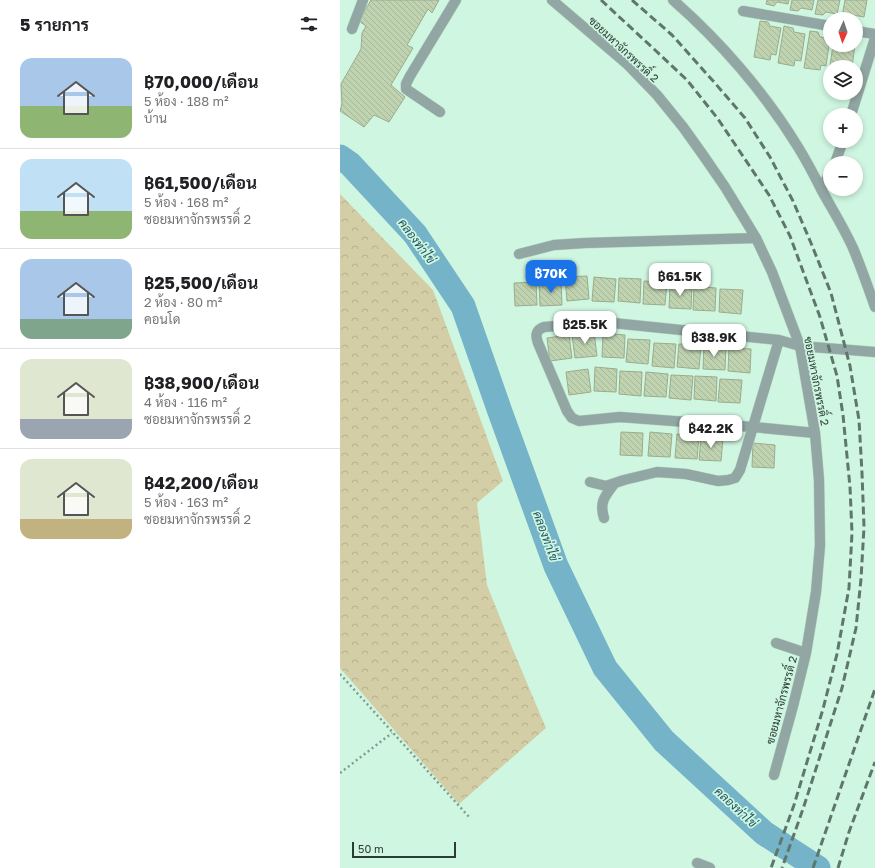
<!DOCTYPE html>
<html lang="th">
<meta charset="utf-8">
<style>
body{margin:0;font-family:"Golos Text",Sarabun,sans-serif;background:#f6f6f6;color:#202124;height:100vh;display:flex;flex-direction:column;font-size:15px;white-space:nowrap}
*{box-sizing:border-box;margin:0}
p{font-size:13px;color:#757577}
.icon{flex:none;width:22px;height:22px;fill:none;stroke:currentColor;stroke-width:2;stroke-linecap:round;stroke-linejoin:round}
.map{position:relative;flex:1;overflow:hidden}
.sheet{display:flex;flex-direction:column;background:#fff;width:340px}
.sheet>*{flex:none}
.needle{width:26px;rotate:183deg}
.controls{position:absolute;left:483px;top:12px;display:grid;gap:8px}
.controls a{display:grid;place-items:center;width:40px;height:40px;border-radius:50%;background:#fff;box-shadow:0 2px 6px #0003;font-size:20px}
.scale{position:absolute;left:12px;bottom:10px;width:104px;box-sizing:border-box;padding-left:4px;border:2px solid #2c3c34;border-top:0;font-size:11px;line-height:14px;white-space:nowrap;color:#2c3c34;-webkit-text-stroke:3px #cff6e1;paint-order:stroke}
.price{position:absolute;translate:-50% -34px;padding:0 9px;border-radius:8px;background:#fff;color:#222;font-size:13px;line-height:26px;filter:drop-shadow(0 1px 2px #0008)}
.price::after{content:'';position:absolute;left:50%;top:24px;width:12px;height:9px;margin-left:-6px;background:inherit;clip-path:polygon(0 0,100% 0,50% 100%)}
.price.selected{background:#1a73e8;color:#fff}
ul{padding:0;list-style:none}
li{display:flex;align-items:center;gap:12px;height:100px;padding:0 20px}
li+li{border-top:1px solid #e0e0e0}
li span{display:grid;place-items:center;flex:none;width:112px;height:80px;border-radius:12px;color:#555}
li>.icon{margin-inline-start:auto}
span .icon{width:48px;height:48px;fill:#fffc;stroke-width:1}
li b{font-size:17px}
h2{display:flex;justify-content:space-between;align-items:center;height:48px;padding:0 20px;font-size:17px}
main{display:flex;flex:1;min-height:0}
.map>svg:first-child{display:block}
</style>
<main>
<section class="sheet">
<h2>5 รายการ<svg class="icon" aria-label="filters" viewBox="0 0 24 24"><path d="M4 7h16M4 17h16"/><circle cx="9" cy="7" r="2"/><circle cx="15" cy="17" r="2"/></svg></h2>
<ul>
<li><span style="background:linear-gradient(#a9c7e8 60%,#8fb573 0)"><svg class="icon" aria-label="home" viewBox="0 0 24 24"><path d="M3 11l9-7 9 7M6 9v11h12V9"/></svg></span><div><b>฿70,000/เดือน</b><p>5 ห้อง · 188 m²</p><p>บ้าน</p></div></li>
<li><span style="background:linear-gradient(#bfe0f5 65%,#8fb573 0)"><svg class="icon" aria-label="home" viewBox="0 0 24 24"><path d="M3 11l9-7 9 7M6 9v11h12V9"/></svg></span><div><b>฿61,500/เดือน</b><p>5 ห้อง · 168 m²</p><p>ซอยมหาจักรพรรดิ์ 2</p></div></li>
<li><span style="background:linear-gradient(#a9c7e8 75%,#7fa58c 0)"><svg class="icon" aria-label="home" viewBox="0 0 24 24"><path d="M3 11l9-7 9 7M6 9v11h12V9"/></svg></span><div><b>฿25,500/เดือน</b><p>2 ห้อง · 80 m²</p><p>คอนโด</p></div></li>
<li><span style="background:linear-gradient(#dfe7d0 75%,#9aa5b1 0)"><svg class="icon" aria-label="home" viewBox="0 0 24 24"><path d="M3 11l9-7 9 7M6 9v11h12V9"/></svg></span><div><b>฿38,900/เดือน</b><p>4 ห้อง · 116 m²</p><p>ซอยมหาจักรพรรดิ์ 2</p></div></li>
<li><span style="background:linear-gradient(#dfe7d0 75%,#c2b280 0)"><svg class="icon" aria-label="home" viewBox="0 0 24 24"><path d="M3 11l9-7 9 7M6 9v11h12V9"/></svg></span><div><b>฿42,200/เดือน</b><p>5 ห้อง · 163 m²</p><p>ซอยมหาจักรพรรดิ์ 2</p></div></li>
</ul>
</section>
<div class="map">
<svg width="535" height="868" viewBox="0 0 535 868">
<defs>
<pattern id="forest-crowns" width="20" height="18" patternUnits="userSpaceOnUse"><rect width="20" height="18" fill="#d3cea6"/><path d="M2 6a3 3 0 1 1 6 0M12 15a3 3 0 1 1 6 0" fill="none" stroke="#b5b290"/></pattern>
<pattern id="building-back-hatch" width="6" height="6" patternUnits="userSpaceOnUse"><rect width="6" height="6" fill="#c0d3b1"/><path d="M-1 5l2 2M0 0l6 6M5-1l2 2" fill="none" stroke="#a5b699"/></pattern>
</defs>
<rect width="100%" height="100%" fill="#cff6e1"/>
<path fill="url(#forest-crowns)" d="M 0,194 L 93,290 L 163,481 L 137,503 L 147,585 L 173,650 L 206,728 L 119,804 L 0,668 Z"/>
<g fill="none" stroke-linecap="round" stroke-linejoin="round">
<path stroke="#74b3c8" stroke-width="25" d="M 0,157 L 10,164 L 75,234 L 123,306 L 159,409 L 216,566 L 265,668 L 324,741 L 424,833 L 478,868"/>
</g>
<path fill="url(#building-back-hatch)" stroke="#9aac8b" d="M 31,0 L 99,0 L 92,13 L 88,9 L 67,45 L 73,48 L 51,85 L 65,97 L 49,122 L 34,115 L 24,127 L 0,111 L 2,104 L 1,84 L 21,49 L 22,33 L 26,26 L 19,21 Z
M 427,0 L 449,0 L 448,4 L 437,2 L 434,6 L 426,4 Z
M 452,0 L 474,0 L 472,10 L 461,8 L 458,11 L 450,10 Z
M 478,0 L 500,0 L 497,14 L 486,12 L 483,15 L 475,14 Z
M 505,0 L 527,0 L 524,17 L 513,15 L 510,18 L 502,17 Z
M 420,21 L 428,22 L 430,26 L 441,28 L 436,55 L 431,54 L 430,60 L 414,57 Z
M 444,26 L 453,28 L 454,32 L 465,34 L 461,61 L 455,60 L 454,66 L 438,63 Z
M 470,31 L 478,32 L 480,37 L 490,38 L 486,66 L 481,65 L 480,70 L 464,68 Z
M 493,45 L 515,45 L 512,67 L 490,67 L 490,73 L 489,73 Z
M 247,276 L 249,299 L 227,301 L 225,277 Z
M 254,277 L 276,279 L 274,302 L 252,301 Z
M 279,278 L 301,279 L 300,303 L 278,301 Z
M 221,281 L 222,305 L 200,306 L 199,283 Z
M 304,281 L 327,282 L 325,305 L 303,304 Z
M 196,282 L 197,305 L 175,306 L 174,283 Z
M 330,285 L 352,286 L 351,309 L 329,308 Z
M 354,286 L 376,288 L 375,311 L 353,310 Z
M 380,289 L 403,290 L 401,314 L 379,312 Z
M 254,332 L 257,356 L 235,358 L 232,335 Z
M 263,333 L 285,335 L 284,358 L 262,357 Z
M 229,335 L 232,358 L 210,361 L 207,338 Z
M 288,339 L 310,340 L 308,364 L 286,362 Z
M 314,343 L 336,344 L 334,368 L 312,366 Z
M 339,344 L 361,345 L 359,369 L 337,367 Z
M 364,345 L 386,347 L 385,370 L 363,369 Z
M 389,348 L 411,349 L 410,373 L 388,371 Z
M 255,367 L 277,369 L 276,392 L 254,391 Z
M 248,369 L 251,392 L 229,395 L 226,372 Z
M 280,371 L 302,372 L 301,396 L 279,394 Z
M 306,372 L 328,374 L 326,397 L 304,396 Z
M 331,375 L 353,376 L 351,400 L 329,398 Z
M 355,376 L 377,377 L 376,401 L 354,399 Z
M 380,379 L 402,380 L 400,403 L 378,402 Z
M 281,432 L 303,433 L 302,456 L 280,455 Z
M 310,432 L 332,434 L 330,457 L 308,456 Z
M 337,434 L 359,436 L 357,459 L 335,458 Z
M 361,437 L 383,438 L 381,461 L 359,460 Z
M 413,443 L 435,445 L 434,468 L 412,467 Z"/>
<g fill="none" stroke-linecap="round" stroke-linejoin="round">
<g stroke="#aed1be" stroke-width="11">
<path id="minor" d="M 212,0 L 287,64 L 317,95 L 343,127 L 363,155 L 385,187 L 416,238 L 432,272 L 460,346 L 475,433 L 479,480 L 480,545 L 476,592 L 466,653 L 453,706 L 434,775
M 333,0 C 380,41 425,93 458,147 C 466,160 474,175 481,189 C 492,209 504,228 513,248 C 521,267 528,287 535,307
M 403,11 L 490,26
M 12,29 L 23,0
M 516,31 L 535,34
M 100,112 L 66,89 L 66,84 L 70,76 L 116,0
M 511,115 L 535,38
M 495,163 L 503,141
M 481,189 L 490,173
M 179,254 L 214,245 L 245,243 L 416,238
M 475,433 L 413,427 L 280,417 L 239,421 L 232,418 L 227,411 L 198,343 C 195,335 196,330 204,327 L 253,323 L 273,323 L 439,340 L 460,346 L 535,352
M 250,482 L 266,486 L 284,480 L 317,472 L 346,474 L 378,481 L 388,480 L 395,478 L 400,470 L 439,340
M 264,518 C 259,502 265,496 274,484
M 436,643 L 466,653
M 357,863 L 370,868"/>
</g>
<path stroke="#809c8d" stroke-width="2.5" stroke-dasharray="2 3" stroke-linecap="butt" d="M 0,674 L 130,818
M 0,773 L 52,733"/>
<use href="#minor" stroke="#92a6a4" stroke-width="10"/>
<path stroke="#5f776b" stroke-width="3" stroke-dasharray="8 4" stroke-linecap="butt" d="M 261,0 L 315,50 L 347,80 L 378,119 L 429,195 L 450,236 L 480,317 L 497,376 L 503,415 L 510,487 L 512,533 L 509,588 L 497,654 L 483,709 L 454,805 L 431,868
M 292,0 L 332,35 L 374,82 L 405,118 L 430,157 L 453,201 L 471,243 L 491,293 L 510,366 L 519,420 L 522,473 L 524,527 L 521,579 L 516,628 L 502,688 L 463,809 L 442,868
M 473,868 L 535,689
M 498,868 L 509,832 L 535,762"/>
</g>
<g text-anchor="middle" dominant-baseline="central" stroke-width="3.5" stroke-linejoin="round" paint-order="stroke">
<g font-size="11" fill="#2c3c34" stroke="#cff6e1">
<text transform="translate(284 49) rotate(43)">ซอยมหาจักรพรรดิ์ 2</text>
<text transform="translate(477 381) rotate(79)">ซอยมหาจักรพรรดิ์ 2</text>
<text transform="translate(441 700) rotate(-75)">ซอยมหาจักรพรรดิ์ 2</text>
</g>
<g font-size="12" font-style="italic" fill="#205464" stroke="#cff6e1">
<text transform="translate(77 241) rotate(53)">คลองท่าไข่</text>
<text transform="translate(206 536) rotate(70)">คลองท่าไข่</text>
<text transform="translate(396 807) rotate(43)">คลองท่าไข่</text>
</g>
</g>
</svg>
<div class="controls">
<a><svg class="needle" viewBox="-14 -14 28 28"><path d="M0-13l5 13h-10z" fill="#e53935"/><path d="M0 13l5-13h-10z" fill="#757577"/></svg></a>
<a><svg class="icon" aria-label="layers" viewBox="0 0 24 24"><path d="M12 4l9 5-9 5-9-5zM3 14l9 5 9-5"/></svg></a>
<a>+</a>
<a>−</a>
</div>
<div class="scale">50 m</div>
<b class="price selected" style="left:211px;top:294px">฿70K</b>
<b class="price" style="left:340px;top:297px">฿61.5K</b>
<b class="price" style="left:245px;top:345px">฿25.5K</b>
<b class="price" style="left:374px;top:358px">฿38.9K</b>
<b class="price" style="left:371px;top:449px">฿42.2K</b>
</div>
</main>
